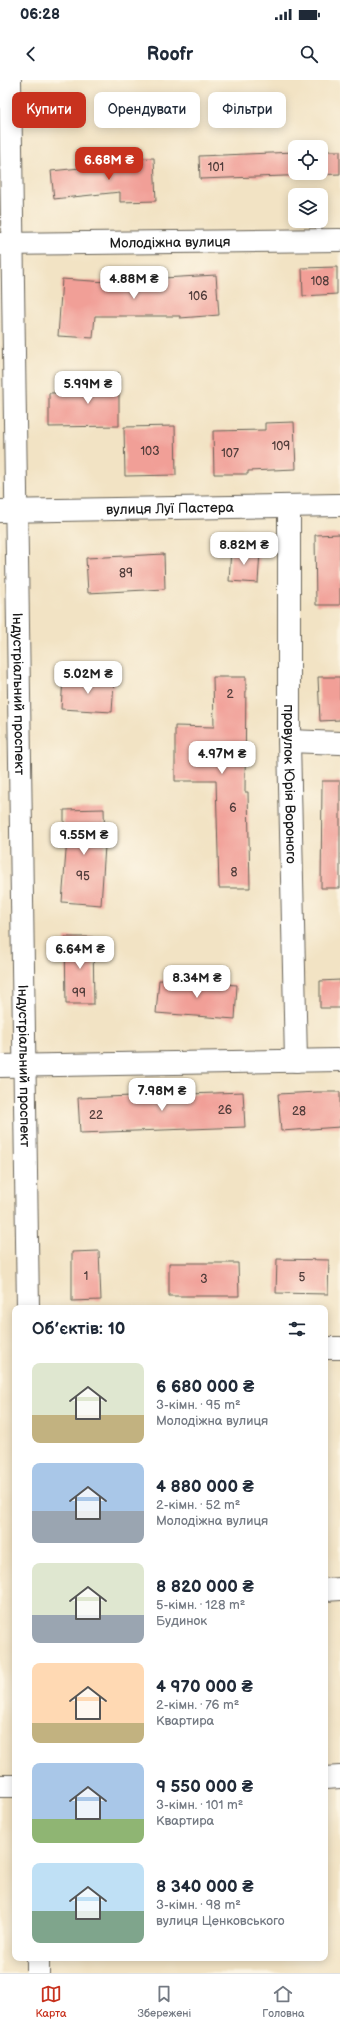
<!DOCTYPE html>
<html lang="uk">
<meta charset="utf-8">
<style>
body{margin:0;font-family:"Balsamiq Sans",sans-serif;background:#f6f6f7;color:#1f2937;height:100vh;display:flex;flex-direction:column;font-size:15px;white-space:nowrap}
*{box-sizing:border-box;margin:0}
p{font-size:13px;color:#747a83}
.icon{flex:none;width:22px;height:22px;fill:none;stroke:currentColor;stroke-width:2;stroke-linecap:round;stroke-linejoin:round}
.map{position:relative;flex:1;overflow:hidden}
.panel{position:absolute;left:12px;top:1225px;width:316px;height:656px;display:flex;flex-direction:column;background:#fff;border-radius:8px;box-shadow:0 2px 10px #0003}
.panel>*{flex:none}
.top-card{position:absolute;left:12px;top:12px;width:316px;height:36px;display:flex;gap:8px}
.fabs{position:absolute;left:288px;top:60px;display:grid;gap:8px}
.fabs a{display:grid;place-items:center;width:40px;height:40px;border-radius:8px;background:#fff;box-shadow:0 2px 10px #0003;font-size:20px}
.price{position:absolute;translate:-50% -34px;padding:0 9px;border-radius:8px;background:#fff;color:#222;font-size:13px;line-height:26px;filter:drop-shadow(0 1px 2px #0008)}
.price::after{content:'';position:absolute;left:50%;top:24px;width:12px;height:9px;margin-left:-6px;background:inherit;clip-path:polygon(0 0,100% 0,50% 100%)}
.price.current{background:#c8321e;color:#fff}
ul{padding:0;list-style:none}
li{display:flex;align-items:center;gap:12px;height:100px;padding:0 20px}
li span{display:grid;place-items:center;flex:none;width:112px;height:80px;border-radius:8px;color:#555}
li>.icon{margin-inline-start:auto}
span .icon{width:48px;height:48px;fill:#fffc;stroke-width:1}
li b{font-size:17px}
h2{display:flex;justify-content:space-between;align-items:center;height:48px;padding:0 20px;font-size:17px}
.chip{padding:0 14px;border-radius:8px;background:#fff;box-shadow:0 2px 10px #0003;font-size:14px;line-height:36px}
.chip.current{background:#c8321e;color:#fff}
.status{display:flex;justify-content:space-between;align-items:center;height:28px;padding:0 20px;background:#fff;direction:ltr}
.status svg{height:11px;fill:currentColor}
header{display:flex;justify-content:space-between;align-items:center;height:52px;padding:0 20px;background:#fff;font-size:18px;font-weight:600}
.dock{display:flex;justify-content:space-around;align-items:center;height:56px;border-top:1px solid #e0e1e3;background:#fff;font-size:11px;color:#747a83}
.dock a{display:grid;justify-items:center;gap:2px}
.dock .current{color:#c8321e}
.map>svg:first-child{display:block}
</style>
<div class="status"><b>06:28</b><svg viewBox="0 0 49 12"><path d="M0 12V9h3v3zM5 12V6h3v6zM10 12V3h3v9zM15 12V0h3v12zM26 1h20v11H26zM47 4h2v5h-2z"/></svg></div>
<header><svg class="icon" aria-label="back" viewBox="0 0 24 24"><path d="M15 5l-7 7 7 7"/></svg>Roofr<svg class="icon" aria-label="search" viewBox="0 0 24 24"><circle cx="10" cy="10" r="6"/><path d="M15 15l6 6"/></svg></header>
<div class="map">
<svg width="340" height="1893" viewBox="0 0 340 1893">
<rect width="100%" height="100%" fill="#fcf5e5"/>
<filter id="ink" filterUnits="userSpaceOnUse"><feTurbulence type="fractalNoise" baseFrequency=".025" numOctaves="2"/><feDisplacementMap in="SourceGraphic" scale="8" xChannelSelector="R" yChannelSelector="G"/><feConvolveMatrix kernelMatrix="1 2 1 2 8 2 1 2 1" color-interpolation-filters="sRGB"/></filter>
<filter id="wash" filterUnits="userSpaceOnUse"><feTurbulence type="fractalNoise" baseFrequency=".012" numOctaves="4" result="noise"/><feDisplacementMap in="SourceGraphic" scale="16" xChannelSelector="R" yChannelSelector="G"/><feGaussianBlur stdDeviation="0.9" result="paint"/><feColorMatrix in="noise" values="0 0 0 0 0 0 0 0 0 0 0 0 0 0 0 0 0 1.4 0 .05"/><feComposite in="paint" operator="in"/></filter>
<g filter="url(#wash)">
<rect width="100%" height="100%" fill="#f2e3c4"/>
<g id="blocks">
<path fill="#f19f97" d="M 321,71 L 340,71 L 340,94 L 200,99 L 199,76 L 295,72 L 295,93 L 321,93 Z
M 154,78 L 156,121 L 120,122 L 120,112 L 54,119 L 51,91 L 119,84 L 119,79 Z
M 337,187 L 337,214 L 303,216 L 302,188 Z
M 122,195 L 163,195 L 163,198 L 216,195 L 219,235 L 180,238 L 180,236 L 95,236 L 93,258 L 58,256 L 62,199 L 122,203 Z
M 91,293 L 119,293 L 119,346 L 49,347 L 49,313 L 91,312 Z
M 294,342 L 296,389 L 248,391 L 248,394 L 214,394 L 213,351 L 265,350 L 265,343 Z
M 175,346 L 176,395 L 125,396 L 124,347 Z
M 340,454 L 340,525 L 316,525 L 315,455 Z
M 231,469 L 260,471 L 258,503 L 229,501 Z
M 164,474 L 165,509 L 88,513 L 86,478 Z
M 213,597 L 246,597 L 245,712 L 248,712 L 250,808 L 219,808 L 216,701 L 175,701 L 175,646 L 214,647 Z
M 318,597 L 340,597 L 340,640 L 320,641 Z
M 63,598 L 114,601 L 112,632 L 61,629 Z
M 322,701 L 340,701 L 340,808 L 321,808 Z
M 104,729 L 105,766 L 101,825 L 62,822 L 67,759 L 64,759 L 64,730 Z
M 65,857 L 93,857 L 94,924 L 66,924 Z
M 159,900 L 237,905 L 235,939 L 156,933 Z
M 340,900 L 340,928 L 320,928 L 320,901 Z
M 243,1012 L 245,1047 L 80,1053 L 78,1018 Z
M 318,1012 L 340,1012 L 340,1047 L 281,1051 L 278,1014 Z
M 99,1171 L 101,1220 L 72,1221 L 72,1172 Z
M 277,1179 L 329,1180 L 328,1214 L 276,1213 Z
M 169,1183 L 238,1183 L 239,1216 L 169,1216 Z"/>
</g>
</g>
<g filter="url(#ink)">
<use href="#blocks" fill-opacity="0" stroke="#676257" stroke-width="1"/>
<g fill="none" stroke-linecap="round" stroke-linejoin="round">
<g stroke="#676257" stroke-width="24">
<g id="minor">
<path id="s1" d="M 10,0 L 28,1228"/>
<path id="s2" d="M 0,164 L 340,160"/>
<path id="s3" d="M 289,426 L 289,661 L 296,981"/>
<path id="s4" d="M 0,431 L 340,425"/>
<path d="M 289,661 L 340,663"/>
<path d="M 0,986 L 340,980"/>
<path d="M 325,1268 L 340,1268"/>
<path d="M 325,1510 L 340,1509"/>
<path d="M 325,1698 L 340,1697"/>
<path d="M 0,1706 L 15,1706"/>
<path d="M 38,1878 L 38,1893"/>
</g>
</g>
<use href="#minor" stroke="#fff" stroke-width="22"/>
</g>
</g>
<g text-anchor="middle" dominant-baseline="central" stroke-width="4" stroke-linejoin="round" paint-order="stroke">
<g font-size="12" fill="#513d3b">
<text x="216" y="87">101</text>
<text x="320" y="201">108</text>
<text x="198" y="216">106</text>
<text x="281" y="366">109</text>
<text x="150" y="371">103</text>
<text x="230" y="373">107</text>
<text x="126" y="493">89</text>
<text x="230" y="614">2</text>
<text x="233" y="728">6</text>
<text x="234" y="792">8</text>
<text x="83" y="796">95</text>
<text x="79" y="913">99</text>
<text x="225" y="1030">26</text>
<text x="299" y="1031">28</text>
<text x="96" y="1035">22</text>
<text x="86" y="1196">1</text>
<text x="302" y="1197">5</text>
<text x="204" y="1199">3</text>
</g>
<g font-size="14" fill="#1c1c1c" stroke="#fcf5e5">
<text stroke="none"><textPath href="#s2" startOffset="170">Молодіжна вулиця</textPath></text>
<text stroke="none"><textPath href="#s4" startOffset="170">вулиця Луї Пастера</textPath></text>
<text stroke="none"><textPath href="#s1" startOffset="614">Індустріальний проспект</textPath></text>
<text stroke="none"><textPath href="#s3" startOffset="278">провулок Юрія Вороного</textPath></text>
<text stroke="none"><textPath href="#s1" startOffset="986">Індустріальний проспект</textPath></text>
</g>
</g>
</svg>
<div class="fabs">
<a><svg class="icon" aria-label="locate" viewBox="0 0 24 24"><circle cx="12" cy="12" r="6"/><path d="M12 2v4M12 18v4M2 12h4M18 12h4"/></svg></a>
<a><svg class="icon" aria-label="layers" viewBox="0 0 24 24"><path d="M12 4l9 5-9 5-9-5zM3 14l9 5 9-5"/></svg></a>
</div>
<b class="price current" style="left:109px;top:101px">6.68M ₴</b>
<b class="price" style="left:134px;top:220px">4.88M ₴</b>
<b class="price" style="left:88px;top:325px">5.99M ₴</b>
<b class="price" style="left:244px;top:486px">8.82M ₴</b>
<b class="price" style="left:88px;top:615px">5.02M ₴</b>
<b class="price" style="left:222px;top:695px">4.97M ₴</b>
<b class="price" style="left:84px;top:776px">9.55M ₴</b>
<b class="price" style="left:80px;top:890px">6.64M ₴</b>
<b class="price" style="left:197px;top:919px">8.34M ₴</b>
<b class="price" style="left:162px;top:1032px">7.98M ₴</b>
<div class="top-card">
<a class="chip current">Купити</a>
<a class="chip">Орендувати</a>
<a class="chip">Фільтри</a>
</div>
<section class="panel">
<h2>Об’єктів: 10<svg class="icon" aria-label="filters" viewBox="0 0 24 24"><path d="M4 7h16M4 17h16"/><circle cx="9" cy="7" r="2"/><circle cx="15" cy="17" r="2"/></svg></h2>
<ul>
<li><span style="background:linear-gradient(#dfe7d0 65%,#c2b280 0)"><svg class="icon" aria-label="home" viewBox="0 0 24 24"><path d="M3 11l9-7 9 7M6 9v11h12V9"/></svg></span><div><b>6 680 000 ₴</b><p>3-кімн. · 95 m²</p><p>Молодіжна вулиця</p></div></li>
<li><span style="background:linear-gradient(#a9c7e8 60%,#9aa5b1 0)"><svg class="icon" aria-label="home" viewBox="0 0 24 24"><path d="M3 11l9-7 9 7M6 9v11h12V9"/></svg></span><div><b>4 880 000 ₴</b><p>2-кімн. · 52 m²</p><p>Молодіжна вулиця</p></div></li>
<li><span style="background:linear-gradient(#dfe7d0 65%,#9aa5b1 0)"><svg class="icon" aria-label="home" viewBox="0 0 24 24"><path d="M3 11l9-7 9 7M6 9v11h12V9"/></svg></span><div><b>8 820 000 ₴</b><p>5-кімн. · 128 m²</p><p>Будинок</p></div></li>
<li><span style="background:linear-gradient(#ffd9b3 75%,#c2b280 0)"><svg class="icon" aria-label="home" viewBox="0 0 24 24"><path d="M3 11l9-7 9 7M6 9v11h12V9"/></svg></span><div><b>4 970 000 ₴</b><p>2-кімн. · 76 m²</p><p>Квартира</p></div></li>
<li><span style="background:linear-gradient(#a9c7e8 70%,#8fb573 0)"><svg class="icon" aria-label="home" viewBox="0 0 24 24"><path d="M3 11l9-7 9 7M6 9v11h12V9"/></svg></span><div><b>9 550 000 ₴</b><p>3-кімн. · 101 m²</p><p>Квартира</p></div></li>
<li><span style="background:linear-gradient(#bfe0f5 60%,#7fa58c 0)"><svg class="icon" aria-label="home" viewBox="0 0 24 24"><path d="M3 11l9-7 9 7M6 9v11h12V9"/></svg></span><div><b>8 340 000 ₴</b><p>3-кімн. · 98 m²</p><p>вулиця Ценковського</p></div></li>
</ul>
</section>
</div>
<nav class="dock">
<a class="current"><svg class="icon" aria-label="map" viewBox="0 0 24 24"><path d="M3 6l6-2 6 2 6-2v14l-6 2-6-2-6 2zM9 4v14M15 6v14"/></svg>Карта</a>
<a><svg class="icon" aria-label="saved" viewBox="0 0 24 24"><path d="M7 4h10v16l-5-4-5 4z"/></svg>Збережені</a>
<a><svg class="icon" aria-label="home" viewBox="0 0 24 24"><path d="M3 11l9-7 9 7M6 9v11h12V9"/></svg>Головна</a>
</nav>
